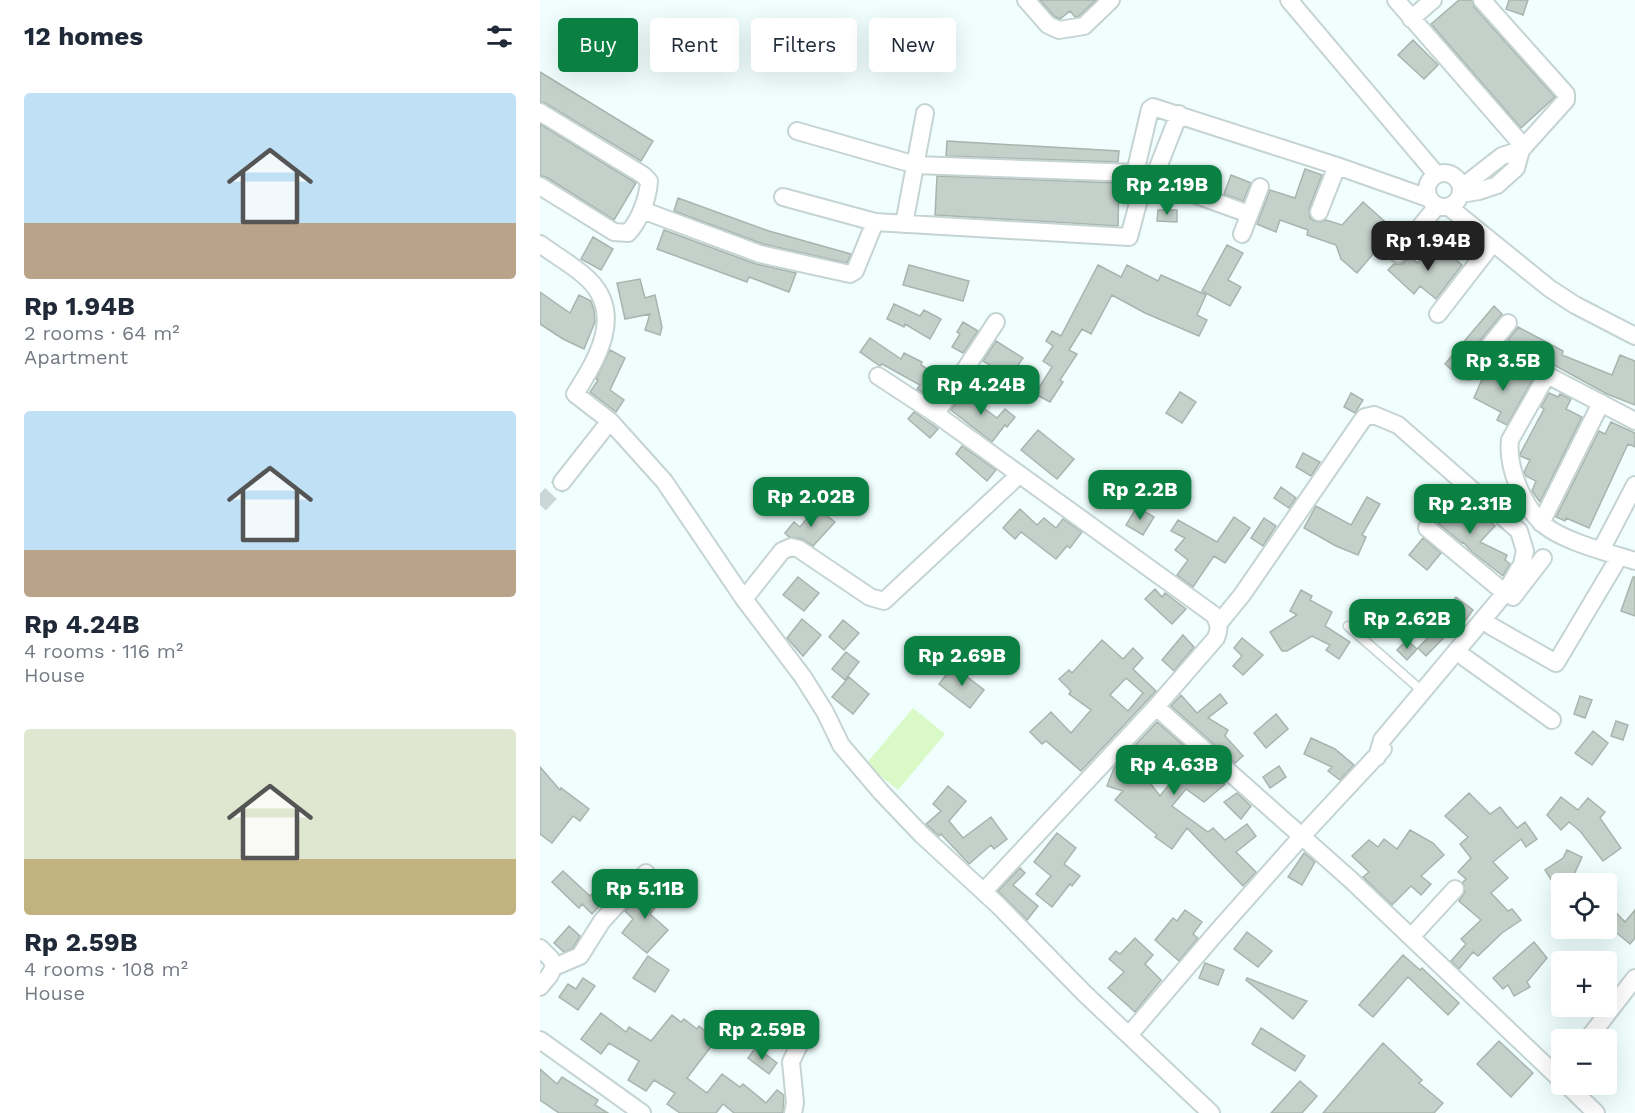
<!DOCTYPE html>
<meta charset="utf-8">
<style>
body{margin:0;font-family:"Work Sans",sans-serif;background:#f2f2f3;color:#1f2937;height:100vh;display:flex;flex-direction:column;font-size:22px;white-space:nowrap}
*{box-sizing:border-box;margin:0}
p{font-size:20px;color:#747a83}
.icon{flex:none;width:33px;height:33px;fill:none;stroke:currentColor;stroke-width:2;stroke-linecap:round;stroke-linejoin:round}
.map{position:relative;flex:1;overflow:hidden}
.panel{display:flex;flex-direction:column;background:#fff;width:540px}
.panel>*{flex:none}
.hud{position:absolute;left:18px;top:18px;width:570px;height:54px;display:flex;gap:12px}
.buttons{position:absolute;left:1011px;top:873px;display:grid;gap:12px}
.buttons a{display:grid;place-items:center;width:66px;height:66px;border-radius:6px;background:#fff;box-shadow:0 6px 24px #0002;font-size:30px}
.price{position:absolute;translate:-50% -51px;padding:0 14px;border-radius:12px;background:#0b8043;color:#fff;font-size:20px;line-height:39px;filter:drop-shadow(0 2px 3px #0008)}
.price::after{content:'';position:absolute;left:50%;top:36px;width:18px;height:14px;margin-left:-9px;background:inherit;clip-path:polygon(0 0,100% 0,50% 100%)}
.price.on{background:#222;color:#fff}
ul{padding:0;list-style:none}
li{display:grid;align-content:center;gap:12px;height:318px;padding:0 24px}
li span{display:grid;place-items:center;height:186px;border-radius:6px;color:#555}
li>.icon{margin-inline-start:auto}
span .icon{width:108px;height:108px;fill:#fffc;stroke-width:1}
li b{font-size:26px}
h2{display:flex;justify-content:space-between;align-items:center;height:72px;padding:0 24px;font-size:26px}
.tag{padding:0 21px;border-radius:6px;background:#fff;box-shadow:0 6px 24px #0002;font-size:21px;line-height:54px}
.tag.on{background:#0b8043;color:#fff}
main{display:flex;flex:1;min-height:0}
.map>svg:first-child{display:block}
</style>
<main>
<section class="panel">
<h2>12 homes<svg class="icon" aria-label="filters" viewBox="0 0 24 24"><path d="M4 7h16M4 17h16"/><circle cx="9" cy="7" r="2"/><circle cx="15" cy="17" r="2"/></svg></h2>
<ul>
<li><span style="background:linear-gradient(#bfe0f5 70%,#b9a48a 0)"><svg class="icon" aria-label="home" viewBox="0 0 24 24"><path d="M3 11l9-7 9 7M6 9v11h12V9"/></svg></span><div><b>Rp 1.94B</b><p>2 rooms · 64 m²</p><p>Apartment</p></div></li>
<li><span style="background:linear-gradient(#bfe0f5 75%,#b9a48a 0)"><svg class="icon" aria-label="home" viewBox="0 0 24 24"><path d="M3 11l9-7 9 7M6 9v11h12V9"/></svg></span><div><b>Rp 4.24B</b><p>4 rooms · 116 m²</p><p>House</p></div></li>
<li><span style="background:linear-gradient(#dfe7d0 70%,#c2b280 0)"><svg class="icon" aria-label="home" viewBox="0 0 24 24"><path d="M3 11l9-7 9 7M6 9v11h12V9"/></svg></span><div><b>Rp 2.59B</b><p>4 rooms · 108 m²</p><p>House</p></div></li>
</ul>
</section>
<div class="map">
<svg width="1095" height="1113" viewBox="0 0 1095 1113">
<rect width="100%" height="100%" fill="#f0fffe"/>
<path fill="#d9fac6" d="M 373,708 L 405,734 L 358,790 L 326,764 Z"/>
<path fill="#c4d0ca" stroke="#a8b4ae" stroke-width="1.5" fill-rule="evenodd" d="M 500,0 L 556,0 L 539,16 L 535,17 L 530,11 L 520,19 L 514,16 Z
M 919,0 L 932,0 L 934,7 L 1015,97 L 981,128 L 891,24 Z
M 969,0 L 988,0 L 983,15 L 966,9 Z
M 873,40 L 898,65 L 884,79 L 858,55 Z
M 0,72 L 113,141 L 101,161 L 5,103 L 0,102 Z
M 0,124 L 96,183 L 74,220 L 6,177 L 0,176 Z
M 407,141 L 579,151 L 578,162 L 406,156 Z
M 765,169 L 782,175 L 769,209 L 770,218 L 775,221 L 781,222 L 786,220 L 802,225 L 823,202 L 851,227 L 835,244 L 839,247 L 817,273 L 801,259 L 796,245 L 767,235 L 768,230 L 740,220 L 736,232 L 717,224 L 730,190 L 755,198 Z
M 691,175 L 711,183 L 703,201 L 684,194 Z
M 397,176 L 579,183 L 578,226 L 395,215 Z
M 138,198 L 229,231 L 311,254 L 307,263 L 223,244 L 134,211 Z
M 618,210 L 637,210 L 637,222 L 617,221 Z
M 124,230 L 216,264 L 256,273 L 249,292 L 209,277 L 207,282 L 117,249 Z
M 53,237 L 73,249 L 61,270 L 41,259 Z
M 898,244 L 922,265 L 896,299 L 880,286 L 874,294 L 848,270 L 854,264 L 862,264 L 870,256 L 877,263 L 886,255 L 887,256 Z
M 687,245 L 703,253 L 688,280 L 701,287 L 690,306 L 662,291 Z
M 369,265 L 429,281 L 423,301 L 363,285 Z
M 558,265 L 581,277 L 587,265 L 618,281 L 621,275 L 666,295 L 657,315 L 667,320 L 659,336 L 605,313 L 572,295 L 551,334 L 542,329 L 529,350 L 537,354 L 520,380 L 523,382 L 510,402 L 495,394 L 512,367 L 503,361 L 513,346 L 506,341 L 512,331 L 521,336 Z
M 100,279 L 105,298 L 115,295 L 122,327 L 120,335 L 105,330 L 110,314 L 85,319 L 77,283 Z
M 0,292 L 30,313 L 39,295 L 51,301 L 54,310 L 55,322 L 44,349 L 23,339 L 0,324 Z
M 354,304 L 380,316 L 384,310 L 401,319 L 390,339 L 365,324 L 364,327 L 347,319 Z
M 954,306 L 962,314 L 914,372 L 905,364 Z
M 423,322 L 438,331 L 423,353 L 412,347 L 420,334 L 417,332 Z
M 978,327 L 1023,351 L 1022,355 L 1072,375 L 1080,355 L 1095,361 L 1095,405 L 1067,394 L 968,340 Z
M 330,338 L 361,359 L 364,353 L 382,362 L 381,365 L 398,376 L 401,371 L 408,376 L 393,399 L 377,389 L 380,385 L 342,364 L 340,366 L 320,352 Z
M 456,341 L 483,358 L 470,377 L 443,361 Z
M 70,350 L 85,358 L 70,390 L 84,400 L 76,412 L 50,392 L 58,380 L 56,379 Z
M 951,368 L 971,377 L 975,368 L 993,379 L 967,425 L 957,420 L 961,412 L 934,398 L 943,377 L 946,379 Z
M 425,388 L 441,398 L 437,403 L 457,418 L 465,409 L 475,417 L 467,427 L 465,425 L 452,442 L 411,410 Z
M 640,392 L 656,402 L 642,423 L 626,413 Z
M 811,393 L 823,400 L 815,413 L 804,407 Z
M 1009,393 L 1018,397 L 1020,394 L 1031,399 L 1026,409 L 1042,417 L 1000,502 L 992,491 L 996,481 L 986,476 L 984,472 L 990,460 L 980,456 L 980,454 L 1004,409 L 1001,407 Z
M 374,412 L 398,429 L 390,438 L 368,419 Z
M 1071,422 L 1095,433 L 1095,447 L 1088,444 L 1049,528 L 1026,518 L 1025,521 L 1016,517 L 1059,431 L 1065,434 Z
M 498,430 L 534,459 L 517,479 L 481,450 Z
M 422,446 L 456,470 L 447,481 L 416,454 Z
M 763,453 L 780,462 L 771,476 L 756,467 Z
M 741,487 L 756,498 L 749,508 L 734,498 Z
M 827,497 L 840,504 L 822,535 L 826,537 L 818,555 L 796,546 L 764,528 L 776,506 L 811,525 Z
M 893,499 L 918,521 L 919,519 L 926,525 L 940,511 L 955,526 L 940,542 L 967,555 L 965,560 L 970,564 L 963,576 L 931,551 L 923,542 L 922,543 L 894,520 L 888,518 L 881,518 L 889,510 L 885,507 Z
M 276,507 L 295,522 L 273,546 L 262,539 L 249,537 L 245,533 L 254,522 L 260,527 Z
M 597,507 L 614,517 L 603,535 L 586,525 Z
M 480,509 L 497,525 L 504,518 L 516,528 L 523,519 L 542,532 L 530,548 L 527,546 L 516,559 L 481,532 L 475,539 L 463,528 Z
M 694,517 L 710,528 L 685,563 L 674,556 L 653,587 L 637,575 L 648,560 L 635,550 L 645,538 L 631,531 L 638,520 L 677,542 Z
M 724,518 L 736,526 L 723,546 L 711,538 Z
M 883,538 L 901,553 L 887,570 L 869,555 Z
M 258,577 L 279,593 L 264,611 L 243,595 Z
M 1093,577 L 1095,577 L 1095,616 L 1081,611 Z
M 615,589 L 622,597 L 625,593 L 646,609 L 632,624 L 605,599 Z
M 761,590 L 772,596 L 770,600 L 792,612 L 785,626 L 810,642 L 799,659 L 786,650 L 790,645 L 772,636 L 747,651 L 742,651 L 730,632 L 757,615 L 750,611 Z
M 916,597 L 933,610 L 920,628 L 916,625 L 886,656 L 878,648 L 907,618 L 902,615 Z
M 262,619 L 281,635 L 263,656 L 247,638 Z
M 303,620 L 319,633 L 304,650 L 289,637 Z
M 643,635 L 654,647 L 634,671 L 622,660 Z
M 702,638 L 723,655 L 703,675 L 693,666 L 702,656 L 694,648 Z
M 562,640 L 583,659 L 593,648 L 603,658 L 593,669 L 616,691 L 541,771 L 506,741 L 502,744 L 490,732 L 511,712 L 531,733 L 551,710 L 529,694 L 531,691 L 519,679 L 529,670 L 532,673 ZM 586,678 L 603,693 L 588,711 L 570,695 Z
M 867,640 L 877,649 L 867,660 L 857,650 Z
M 306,652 L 319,662 L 305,680 L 292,669 Z
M 413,666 L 444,690 L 430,708 L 399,684 Z
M 309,677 L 329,694 L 313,714 L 292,697 Z
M 680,694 L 687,703 L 668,718 L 688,730 L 685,736 L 703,756 L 695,763 L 631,706 L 641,695 L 657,713 Z
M 1040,696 L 1052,700 L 1045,718 L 1034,714 Z
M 736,714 L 748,729 L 726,748 L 714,733 Z
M 1076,721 L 1088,725 L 1083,740 L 1071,736 Z
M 617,722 L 669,768 L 664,777 L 685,784 L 664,802 L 646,789 L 632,806 L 668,832 L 673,828 L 685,840 L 707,824 L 716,836 L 696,852 L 716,872 L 703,886 L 647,828 L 632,849 L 615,837 L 617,835 L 575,800 L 583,791 L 567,786 L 574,768 ZM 614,749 L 640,771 L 620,796 L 597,766 Z
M 1053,731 L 1068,743 L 1052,765 L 1035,753 Z
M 771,738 L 795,749 L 814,765 L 800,780 L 788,771 L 792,767 L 764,754 Z
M 739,766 L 746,777 L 730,788 L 723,777 Z
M 0,767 L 20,790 L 21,788 L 49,809 L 40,821 L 33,816 L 12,843 L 0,834 Z
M 408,786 L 426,801 L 409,821 L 423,838 L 451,817 L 467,839 L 454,849 L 451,845 L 429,864 L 401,834 L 399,836 L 386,824 L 401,811 L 393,804 Z
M 697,793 L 711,806 L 701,819 L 684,802 Z
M 929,793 L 950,814 L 960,807 L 977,828 L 985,822 L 997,839 L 986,847 L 981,839 L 953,862 L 968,878 L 951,893 L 968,911 L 972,909 L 981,920 L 962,933 L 938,956 L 933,952 L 919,969 L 911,961 L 926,944 L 921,939 L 941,920 L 919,901 L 925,892 L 923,882 L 926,879 L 918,872 L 931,858 L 920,844 L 928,837 L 905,816 Z
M 1021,797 L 1038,810 L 1048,798 L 1065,812 L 1060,818 L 1081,848 L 1063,861 L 1040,831 L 1029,822 L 1021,830 L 1007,815 Z
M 870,830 L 893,843 L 904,855 L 881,876 L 891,884 L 881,895 L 871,886 L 852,905 L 823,877 L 829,872 L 812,856 L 829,840 L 838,847 L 844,839 L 857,849 Z
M 517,833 L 536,848 L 524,864 L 540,876 L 532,886 L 530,884 L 512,907 L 496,894 L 511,876 L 494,862 Z
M 1027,850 L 1042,857 L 1032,879 L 1025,884 L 1022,884 L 1022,886 L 1017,889 L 1005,870 L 1023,858 Z
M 764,853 L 775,862 L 762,885 L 748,877 Z
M 480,868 L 485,873 L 473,885 L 498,906 L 487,920 L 458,891 Z
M 23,871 L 50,896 L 55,891 L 65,900 L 52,914 L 42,904 L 39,908 L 12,882 Z
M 109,885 L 124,897 L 110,914 L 128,930 L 107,953 L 82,933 L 93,919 L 85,911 Z
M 1066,902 L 1085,922 L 1095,910 L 1095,938 L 1090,944 L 1066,924 Z
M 645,910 L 662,922 L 653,934 L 658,938 L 639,961 L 615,940 L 633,918 L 637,921 Z
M 29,926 L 40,936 L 33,948 L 24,952 L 14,943 Z
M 707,932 L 732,951 L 718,967 L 694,949 Z
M 595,938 L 613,955 L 605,964 L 621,980 L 595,1012 L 568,988 L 584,972 L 569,959 L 576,951 L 580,954 Z
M 994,942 L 1007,958 L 987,982 L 990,987 L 974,996 L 968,985 L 963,989 L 953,978 Z
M 863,955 L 880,970 L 882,968 L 919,1003 L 908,1015 L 868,977 L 833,1017 L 819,1005 Z
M 108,956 L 129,970 L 115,992 L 93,978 Z
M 665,963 L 684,970 L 678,985 L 659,978 Z
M 43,978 L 55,986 L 38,1010 L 19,997 L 28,984 L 36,989 Z
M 707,978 L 767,1001 L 753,1019 L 706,980 Z
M 61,1013 L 86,1032 L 89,1027 L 111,1041 L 132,1015 L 141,1022 L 144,1019 L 157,1029 L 159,1026 L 176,1040 L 147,1078 L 167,1093 L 182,1074 L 200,1087 L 203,1084 L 226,1103 L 237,1090 L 244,1095 L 243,1113 L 194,1113 L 183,1104 L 176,1113 L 140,1113 L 127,1104 L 135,1093 L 114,1080 L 106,1091 L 88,1080 L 99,1061 L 69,1043 L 61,1054 L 41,1039 Z
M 721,1028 L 765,1056 L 755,1071 L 712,1044 Z
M 959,1041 L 993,1073 L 971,1097 L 937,1064 Z
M 843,1043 L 882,1080 L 879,1083 L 903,1103 L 894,1113 L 783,1113 Z
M 216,1047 L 237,1063 L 229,1074 L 208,1058 Z
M 0,1069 L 17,1084 L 22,1077 L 58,1100 L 55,1105 L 68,1113 L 19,1113 L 0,1100 Z
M 760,1081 L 777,1096 L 762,1113 L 731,1113 Z"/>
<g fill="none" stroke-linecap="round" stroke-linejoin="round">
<path stroke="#cad7d6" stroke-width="16" stroke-dasharray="16 8" stroke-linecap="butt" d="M 0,505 L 22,482"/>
<g stroke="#c5d4d3" stroke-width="11">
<path id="lane" d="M 808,626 L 881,690"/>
</g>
<g stroke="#c5d4d3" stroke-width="20">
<path id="street" d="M 486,0 L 508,25 L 519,30 L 544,26 L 571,0
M 749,0 L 896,174
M 856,0 L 984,147
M 871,19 L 893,0
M 0,112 L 103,175 L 109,181 C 108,198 100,220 88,233 L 74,232 L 0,186
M 257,131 L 376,165 L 595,173 L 709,214
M887 190a17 17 0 1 1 34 0a17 17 0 1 1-34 0Z
M 598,182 L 595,173 L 610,109 L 613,107 L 797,166 L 888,198
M 921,188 L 962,156 L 981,150
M 921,194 L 939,191 L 957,185 L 976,168 L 981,150 L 1026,100 L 1026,94 L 942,0
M 243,197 L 335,222 L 589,237 L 601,192 L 613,180 L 639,114
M 909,207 L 1009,288 L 1035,305 L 1095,336
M 102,210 L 220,254 L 310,274 L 315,271 L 335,222
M 779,212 L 797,166
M 364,224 L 385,113
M 702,234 L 720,187
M 0,244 C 16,256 35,266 49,280 C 84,315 57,359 35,394 L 70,421 L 124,481 L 204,599 L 263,677 L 285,712 L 301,745 L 341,792 L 382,835 L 459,906 L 544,993 L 671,1113
M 858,254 L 897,206
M 898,314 L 953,243
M 953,343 L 1007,375 L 1095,421
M 929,371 L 968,323
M 1007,375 L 970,440 C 968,456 972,471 978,486 C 983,498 991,512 1000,521 C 1017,540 1070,553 1095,561
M 338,376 L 396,414 L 674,615 C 679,624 680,628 676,638 L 616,707 L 444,891
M 396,414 L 456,322
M 22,482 L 70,421
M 1001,523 L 1061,403
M 887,528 L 965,593
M 1061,550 L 1095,485
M 973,597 L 1003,558
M 204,599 L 242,551 L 251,547 L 259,549 L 330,597 L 344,601 L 479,475
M 679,623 L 702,595 L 821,422 L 825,417 L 834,415 L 858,425 L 979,531 L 985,551 L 982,564 L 965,593 L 842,740 L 837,757
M 951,626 L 1016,663 L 1075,564
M 924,657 L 1012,720
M 616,707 L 811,880 L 1022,1081
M 871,937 L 915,889
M 0,948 L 11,959 L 14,967 L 9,976 L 0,987
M 14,967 L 40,956 L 62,921 L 106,873
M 589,1035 L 676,933 L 762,836 L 843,749
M 0,1040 L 102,1113
M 1047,1040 L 1095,978
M 1026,1084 L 1056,1113
M 253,1113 L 255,1103 L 251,1062 L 264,1034"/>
</g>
<use href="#lane" stroke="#fff" stroke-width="8"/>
<use href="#street" stroke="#fff" stroke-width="16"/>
</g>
</svg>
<div class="buttons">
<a><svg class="icon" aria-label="locate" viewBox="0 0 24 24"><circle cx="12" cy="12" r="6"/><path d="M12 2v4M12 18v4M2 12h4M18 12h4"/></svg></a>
<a>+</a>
<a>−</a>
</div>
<b class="price" style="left:627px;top:216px">Rp 2.19B</b>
<b class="price on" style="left:888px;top:272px">Rp 1.94B</b>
<b class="price" style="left:963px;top:392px">Rp 3.5B</b>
<b class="price" style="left:441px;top:416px">Rp 4.24B</b>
<b class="price" style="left:600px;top:521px">Rp 2.2B</b>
<b class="price" style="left:271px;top:528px">Rp 2.02B</b>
<b class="price" style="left:930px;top:535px">Rp 2.31B</b>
<b class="price" style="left:867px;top:650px">Rp 2.62B</b>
<b class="price" style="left:422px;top:687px">Rp 2.69B</b>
<b class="price" style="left:634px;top:796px">Rp 4.63B</b>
<b class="price" style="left:105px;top:920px">Rp 5.11B</b>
<b class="price" style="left:222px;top:1061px">Rp 2.59B</b>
<div class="hud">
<a class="tag on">Buy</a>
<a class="tag">Rent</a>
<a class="tag">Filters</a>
<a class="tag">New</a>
</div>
</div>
</main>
